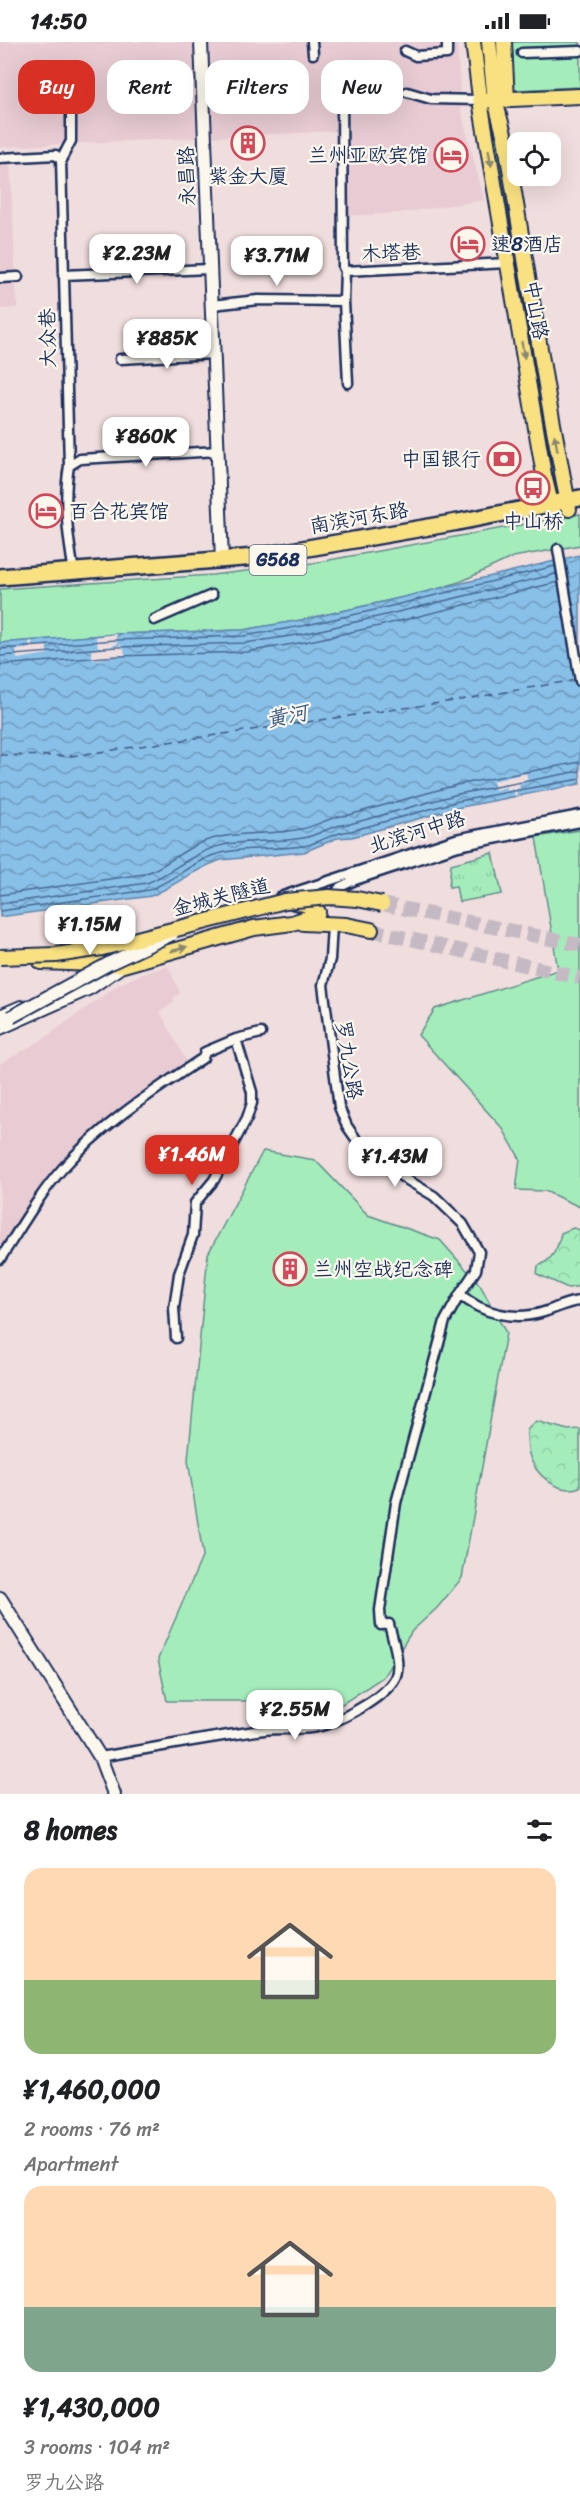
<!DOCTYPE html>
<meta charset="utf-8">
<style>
body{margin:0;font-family:Sriracha,"LXGW WenKai TC",sans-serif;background:#f6f6f6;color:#202124;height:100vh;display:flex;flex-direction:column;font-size:22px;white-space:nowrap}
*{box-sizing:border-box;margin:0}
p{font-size:20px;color:#757577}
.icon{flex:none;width:33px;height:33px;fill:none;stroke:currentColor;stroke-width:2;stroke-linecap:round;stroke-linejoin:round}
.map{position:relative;height:1752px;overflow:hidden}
.drawer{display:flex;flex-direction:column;background:#fff;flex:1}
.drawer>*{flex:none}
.guide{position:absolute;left:18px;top:18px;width:544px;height:54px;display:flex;gap:12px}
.fabs{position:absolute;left:507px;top:90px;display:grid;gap:12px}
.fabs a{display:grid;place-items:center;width:54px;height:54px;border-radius:12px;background:#fff;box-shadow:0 6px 24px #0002;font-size:30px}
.price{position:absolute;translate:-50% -51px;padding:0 14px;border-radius:12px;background:#fff;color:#222;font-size:20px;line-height:39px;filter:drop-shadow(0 2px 3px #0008)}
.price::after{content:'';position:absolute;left:50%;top:36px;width:18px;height:14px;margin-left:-9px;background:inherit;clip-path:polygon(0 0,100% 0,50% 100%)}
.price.current{background:#d93025;color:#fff}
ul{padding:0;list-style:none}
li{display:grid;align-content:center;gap:12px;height:318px;padding:0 24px}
li span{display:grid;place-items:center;height:186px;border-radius:18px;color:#555}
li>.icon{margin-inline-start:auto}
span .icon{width:108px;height:108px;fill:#fffc;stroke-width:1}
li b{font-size:26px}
h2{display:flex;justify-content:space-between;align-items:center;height:72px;padding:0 24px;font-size:26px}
.tag{padding:0 21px;border-radius:18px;background:#fff;box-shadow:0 6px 24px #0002;font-size:21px;line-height:54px}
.tag.current{background:#d93025;color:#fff}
.status{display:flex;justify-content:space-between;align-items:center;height:42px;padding:0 30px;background:#fff;direction:ltr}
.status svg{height:16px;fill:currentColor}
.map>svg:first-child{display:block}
</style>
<div class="status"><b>14:50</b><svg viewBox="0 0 49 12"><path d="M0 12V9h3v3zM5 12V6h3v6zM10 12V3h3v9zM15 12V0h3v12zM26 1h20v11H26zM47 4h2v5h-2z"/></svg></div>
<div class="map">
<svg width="580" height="1752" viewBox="0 0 580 1752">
<defs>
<pattern id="grass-tufts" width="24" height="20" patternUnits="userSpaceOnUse" patternTransform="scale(1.5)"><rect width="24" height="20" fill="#a4edbb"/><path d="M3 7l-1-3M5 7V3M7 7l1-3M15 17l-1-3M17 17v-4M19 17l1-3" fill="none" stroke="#8dcca3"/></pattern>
<pattern id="forest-crowns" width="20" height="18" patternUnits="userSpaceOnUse" patternTransform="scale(1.5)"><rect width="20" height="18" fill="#a4edbb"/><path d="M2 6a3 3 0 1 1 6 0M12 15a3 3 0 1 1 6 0" fill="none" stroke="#8dcca3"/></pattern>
<pattern id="garden-dots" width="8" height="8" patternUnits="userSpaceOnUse" patternTransform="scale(1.5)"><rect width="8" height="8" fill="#a4edbb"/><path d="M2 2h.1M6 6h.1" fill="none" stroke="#8dcca3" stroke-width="1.8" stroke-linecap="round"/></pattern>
<pattern id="water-waves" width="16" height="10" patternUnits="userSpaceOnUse" patternTransform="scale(1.5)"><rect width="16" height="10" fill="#89c0e7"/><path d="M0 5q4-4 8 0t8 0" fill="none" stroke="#6f9cbe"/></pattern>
</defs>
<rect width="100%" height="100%" fill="#f0dddd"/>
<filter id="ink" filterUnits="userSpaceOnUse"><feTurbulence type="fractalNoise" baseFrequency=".0167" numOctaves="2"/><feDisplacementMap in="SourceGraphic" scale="12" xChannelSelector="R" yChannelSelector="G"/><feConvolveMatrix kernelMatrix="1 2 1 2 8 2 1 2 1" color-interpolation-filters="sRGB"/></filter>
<g filter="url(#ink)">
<path fill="#e8cbd3" d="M 0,0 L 457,0 L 461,69 L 484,158 L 399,171 L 341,174 L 336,89 L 0,105 Z
M 10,122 L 17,266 L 0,267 L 0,123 Z
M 168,924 L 180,951 L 173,956 L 174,960 L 160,970 L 186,1018 L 160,1039 L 55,1141 L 0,1217 L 0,1022 L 42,998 L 118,943 L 142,932 Z"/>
<path fill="url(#grass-tufts)" stroke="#608e8c" stroke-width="1.5" d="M 493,811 L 502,852 L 459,860 L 456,844 L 449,845 L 451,822 Z"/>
<path fill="url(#forest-crowns)" stroke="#608e8c" stroke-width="1.5" d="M 573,1186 L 580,1188 L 580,1244 L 568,1246 L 537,1232 L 538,1224 C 553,1218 558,1206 561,1191 Z
M 536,1379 L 568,1388 L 580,1387 L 580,1445 C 558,1453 535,1433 529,1412 C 527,1404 527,1395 527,1388 Z"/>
<path fill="#a4edbb" stroke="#608e8c" stroke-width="1.5" d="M 512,0 L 580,0 L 580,45 L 514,48 Z
M 580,472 L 580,503 L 513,515 L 462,539 L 431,549 L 301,578 L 243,588 L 116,592 L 0,601 L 0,547 L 212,533 L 313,521 Z
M 580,788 L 580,1165 L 545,1149 L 516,1148 L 520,1117 L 503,1087 L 418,993 L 435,967 L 558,928 L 536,795 Z
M 263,1109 L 315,1118 L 368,1173 L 440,1198 L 480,1243 L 506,1291 L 462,1536 L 437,1566 L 412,1589 L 383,1635 L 324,1674 L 311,1655 L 253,1659 L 167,1659 L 158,1617 L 203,1513 L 188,1418 L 208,1212 Z"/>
<path fill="url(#garden-dots)" stroke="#608e8c" stroke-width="1.5" d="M 499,92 L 556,431 L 549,432 L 492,93 Z"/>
<path fill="url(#water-waves)" stroke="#5d86b0" stroke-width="1.5" d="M 580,513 L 580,742 L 461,765 L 352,795 L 337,796 L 304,810 L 221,818 C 196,826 175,844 151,854 L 0,875 L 0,601 L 116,592 L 243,588 L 301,578 L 374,562 Z"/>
<path fill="#f0dddd" d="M 116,592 L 117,602 L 109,605 L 123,603 L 125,613 L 93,618 L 91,608 L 107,605 L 98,605 L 96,595 Z
M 32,599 L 33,605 L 46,603 L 48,612 L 17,617 L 16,608 L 30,606 L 29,600 Z
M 526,731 L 528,739 L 519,742 L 520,746 L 516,747 L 517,753 L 515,754 L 513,747 L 507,749 L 506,745 L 495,748 L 493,739 Z"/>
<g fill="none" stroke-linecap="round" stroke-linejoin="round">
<path stroke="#476995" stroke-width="1.5" d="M 0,607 L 116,598 L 244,594 L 302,584 L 375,568 L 555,524
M 0,614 L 117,605 L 245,601 L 303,592 L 377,575 L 556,532
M 0,623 L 118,614 L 246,610 L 305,600 L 379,584 L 558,540
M 0,853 L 144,832 C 165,825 181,809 200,801 C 232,788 268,794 301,787 C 319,784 329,774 349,773 L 456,743 L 580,720
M 0,862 L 147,841 C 167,833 183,819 203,810 C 233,795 270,802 303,796 C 320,793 332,782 350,782 L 458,752 L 580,729
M 0,869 L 149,848 C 170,840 186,826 206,816 C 235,803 272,809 303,804 C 320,801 333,790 351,789 L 459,759 L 580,737"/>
<path stroke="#3c5a87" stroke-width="1.5" stroke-dasharray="8 6" stroke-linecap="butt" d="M 0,713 L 71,714 L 460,658 L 575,638"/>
<path stroke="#c5bac4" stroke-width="14" stroke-dasharray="14 7" stroke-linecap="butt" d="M 382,862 L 580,903
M 371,888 L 580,936"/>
<g stroke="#1b2f5e" stroke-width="13">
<path id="street" d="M 312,0 L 313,12
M 405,9 L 416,14 L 447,12 L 447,0
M 522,11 L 580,9
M 407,50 L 431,57 L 480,58
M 342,52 L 343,225 L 345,229 L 508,221
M 71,62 L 71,99 L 61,118 L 69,424 C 63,458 68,496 74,530
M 0,116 L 56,113 L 61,118
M 345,229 L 344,259 L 348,341
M 63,233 L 210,227
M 0,236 L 18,235
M 212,263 L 258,258 L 344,259
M 120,317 L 213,312
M 69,424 L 80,417 L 218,409
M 558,507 L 580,639
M 154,578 L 212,553
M 280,855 L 456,797 L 580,773
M 331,858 L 340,845 L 355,838 L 458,804 L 580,780
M 332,883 L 330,917 L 323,943 L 339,1065 L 347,1084 L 358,1100 L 394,1130 L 434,1154 L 463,1182 L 479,1210 L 476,1228 L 460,1252 C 481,1272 516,1279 544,1270 C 557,1266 566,1260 580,1259
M 0,1217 C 20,1187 38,1154 63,1126 C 102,1082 154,1049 203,1016 L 205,1010 L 236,997 L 261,991
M 176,1296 L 174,1266 L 179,1232 L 193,1193 L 195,1161 L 214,1138 L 247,1076 L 252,1061 L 252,1050 L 236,997
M 100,1715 C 154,1706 209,1695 264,1688 C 285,1685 307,1690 327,1682 C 347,1675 385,1655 395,1636 C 402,1622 392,1596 389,1582 L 381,1583 L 380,1568 L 396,1461 L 445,1279 L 460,1252"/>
</g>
<g stroke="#1b2f5e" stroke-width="16">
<path id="secondary" d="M 201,0 L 222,518
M 0,974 L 21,965
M 0,986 L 90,946 L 123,923 L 125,919
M 0,1556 L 100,1715 L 114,1752"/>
</g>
<g stroke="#1b2f5e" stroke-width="18">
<path id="primary" d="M 473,0 L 482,71 L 544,433 L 553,470
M 489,0 L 495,58 L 505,96 L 549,361 L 569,467
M 504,0 L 507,58
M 488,58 L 580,54
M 303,881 L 346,883 L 371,888
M 41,920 L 123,923 L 254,886 L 292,881 L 317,873 L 318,870 L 313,864 L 294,860"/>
</g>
<g stroke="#1b2f5e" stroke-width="20">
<path id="highway" d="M 0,535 L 256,515 L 458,480 L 580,456"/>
</g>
<use href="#street" stroke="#fbf7ec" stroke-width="8"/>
<use href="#secondary" stroke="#fbf7ec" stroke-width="12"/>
<use href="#primary" stroke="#f9e181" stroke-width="14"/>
<use href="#highway" stroke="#f9e181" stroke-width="15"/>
<g stroke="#1b2f5e" stroke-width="16" stroke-linecap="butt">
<path id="secondary-bridge" d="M 11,975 L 110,921 L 172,892"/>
</g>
<g stroke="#1b2f5e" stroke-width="18" stroke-linecap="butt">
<path id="primary-bridge" d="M 0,915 L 56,913 L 102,906 L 285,859 L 329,855 L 357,857 L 382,862"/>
</g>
<use href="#secondary-bridge" stroke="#fbf7ec" stroke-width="12"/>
<use href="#primary-bridge" stroke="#f9e181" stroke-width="14"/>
</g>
<defs><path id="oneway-solid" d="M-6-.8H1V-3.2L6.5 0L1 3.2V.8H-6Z" transform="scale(1.5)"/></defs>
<g fill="#8a8870">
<use href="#oneway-solid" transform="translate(490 116) rotate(80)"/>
<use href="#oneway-solid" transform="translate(523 308) rotate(80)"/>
<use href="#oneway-solid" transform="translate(556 401) rotate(-101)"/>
<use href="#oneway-solid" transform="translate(179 907) rotate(-16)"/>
</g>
</g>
<defs>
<g id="building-ring" transform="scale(1.725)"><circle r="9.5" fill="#fbf7ec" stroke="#d1495b" stroke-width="1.5"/><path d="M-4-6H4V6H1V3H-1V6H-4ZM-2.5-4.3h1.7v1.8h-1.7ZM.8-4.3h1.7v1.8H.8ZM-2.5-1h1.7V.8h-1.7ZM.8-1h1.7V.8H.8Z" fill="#d1495b"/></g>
<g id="hotel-ring" transform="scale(1.725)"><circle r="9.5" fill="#fbf7ec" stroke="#d1495b" stroke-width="1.5"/><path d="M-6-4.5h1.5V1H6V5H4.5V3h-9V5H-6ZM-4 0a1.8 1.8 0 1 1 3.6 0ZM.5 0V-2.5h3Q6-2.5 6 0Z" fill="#d1495b"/></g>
<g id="bank-ring" transform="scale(1.725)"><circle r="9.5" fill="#fbf7ec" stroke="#d1495b" stroke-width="1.5"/><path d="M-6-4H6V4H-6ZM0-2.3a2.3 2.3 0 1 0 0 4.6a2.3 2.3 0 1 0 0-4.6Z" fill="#d1495b"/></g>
<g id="bus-ring" transform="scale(1.725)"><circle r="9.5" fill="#fbf7ec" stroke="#d1495b" stroke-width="1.5"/><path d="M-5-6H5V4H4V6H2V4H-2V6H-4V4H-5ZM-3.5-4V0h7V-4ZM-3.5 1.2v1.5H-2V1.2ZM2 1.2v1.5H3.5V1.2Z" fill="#d1495b"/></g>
</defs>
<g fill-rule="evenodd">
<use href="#building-ring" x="248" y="101"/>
<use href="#hotel-ring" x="451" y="113"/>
<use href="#hotel-ring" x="468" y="202"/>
<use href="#bank-ring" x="504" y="417"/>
<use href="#bus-ring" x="533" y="446"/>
<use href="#hotel-ring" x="46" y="469"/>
<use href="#building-ring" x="290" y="1227"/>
</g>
<g text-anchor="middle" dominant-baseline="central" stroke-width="4.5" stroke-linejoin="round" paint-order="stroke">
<rect fill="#fbf7ec" stroke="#5e6b89" stroke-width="1.5" x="249.5" y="503" width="57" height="30" rx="4.5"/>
<g font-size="18" font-weight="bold" fill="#1b2f5e">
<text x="278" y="518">G568</text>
</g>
<g font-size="20" fill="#1b2f5e" stroke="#fbf7ec" text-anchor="start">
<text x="428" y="113" text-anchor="end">兰州亚欧宾馆</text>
<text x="248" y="134" text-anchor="middle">紫金大厦</text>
<text x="491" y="202">速8酒店</text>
<text x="481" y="417" text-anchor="end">中国银行</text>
<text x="69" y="469">百合花宾馆</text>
<text x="533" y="479" text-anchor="middle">中山桥</text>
<text x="313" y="1227">兰州空战纪念碑</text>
</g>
<g font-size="20" fill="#1b2f5e" stroke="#fbf7ec">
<text transform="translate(187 134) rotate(-92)">永昌路</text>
<text transform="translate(391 211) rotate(-2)">木塔巷</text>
<text transform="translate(536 268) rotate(80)">中山路</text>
<text transform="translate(48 296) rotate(-91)">大众巷</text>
<text transform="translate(359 476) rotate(-10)">南滨河东路</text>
<text transform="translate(417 790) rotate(-17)">北滨河中路</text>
<text transform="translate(221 855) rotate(-14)">金城关隧道</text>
<text transform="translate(349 1018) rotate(81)">罗九公路</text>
</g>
<g font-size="21" font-style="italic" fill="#3c5a87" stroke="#fbf7ec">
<text transform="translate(287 674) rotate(-11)">黄河</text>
</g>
</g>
</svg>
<div class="fabs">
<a><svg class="icon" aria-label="locate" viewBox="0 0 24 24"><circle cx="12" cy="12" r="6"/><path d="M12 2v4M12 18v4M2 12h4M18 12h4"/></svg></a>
</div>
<b class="price" style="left:137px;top:243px">¥2.23M</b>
<b class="price" style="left:277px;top:245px">¥3.71M</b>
<b class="price" style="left:167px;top:328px">¥885K</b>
<b class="price" style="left:146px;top:426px">¥860K</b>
<b class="price" style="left:90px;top:914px">¥1.15M</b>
<b class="price current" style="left:192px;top:1144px">¥1.46M</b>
<b class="price" style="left:395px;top:1146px">¥1.43M</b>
<b class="price" style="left:295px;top:1699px">¥2.55M</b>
<div class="guide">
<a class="tag current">Buy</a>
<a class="tag">Rent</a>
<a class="tag">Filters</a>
<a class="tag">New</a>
</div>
</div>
<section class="drawer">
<h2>8 homes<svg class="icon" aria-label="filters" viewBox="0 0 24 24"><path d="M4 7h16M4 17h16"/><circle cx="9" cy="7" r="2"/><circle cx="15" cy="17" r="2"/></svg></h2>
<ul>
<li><span style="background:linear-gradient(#ffd9b3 60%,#8fb573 0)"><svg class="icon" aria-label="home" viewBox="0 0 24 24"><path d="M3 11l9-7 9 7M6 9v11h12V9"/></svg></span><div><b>¥1,460,000</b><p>2 rooms · 76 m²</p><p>Apartment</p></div></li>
<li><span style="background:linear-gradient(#ffd9b3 65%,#7fa58c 0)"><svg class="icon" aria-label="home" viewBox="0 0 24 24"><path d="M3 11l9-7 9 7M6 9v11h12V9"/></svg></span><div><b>¥1,430,000</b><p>3 rooms · 104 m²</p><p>罗九公路</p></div></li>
</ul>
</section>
